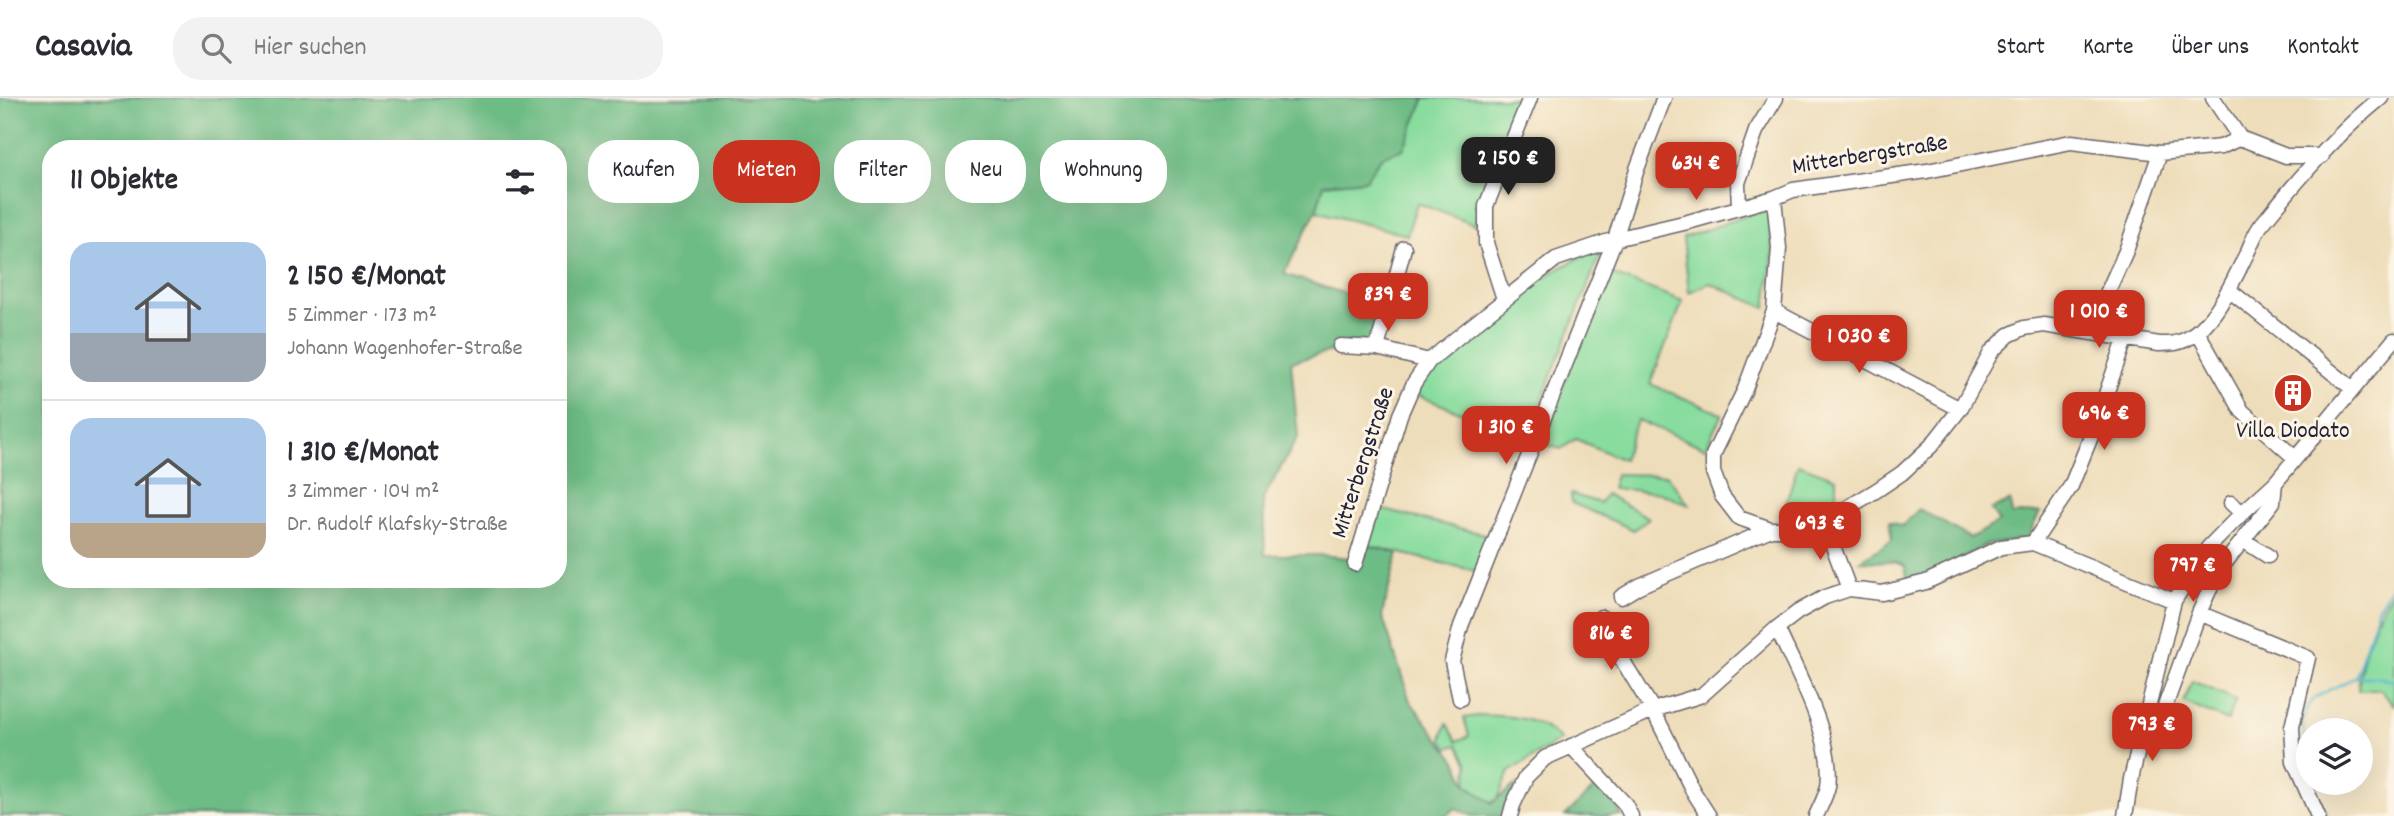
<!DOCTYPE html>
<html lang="de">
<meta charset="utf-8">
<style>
body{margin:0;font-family:Dekko,sans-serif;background:#f2f2f3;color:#2b2b33;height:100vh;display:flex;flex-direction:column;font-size:26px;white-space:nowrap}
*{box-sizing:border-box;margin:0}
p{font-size:23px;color:#7c7c81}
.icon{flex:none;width:38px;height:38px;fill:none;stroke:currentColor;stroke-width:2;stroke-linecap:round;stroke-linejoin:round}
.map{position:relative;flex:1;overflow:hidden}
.sheet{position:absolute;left:42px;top:42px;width:525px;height:448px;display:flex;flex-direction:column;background:#fff;border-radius:28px;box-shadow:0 7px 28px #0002}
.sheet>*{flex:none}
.guide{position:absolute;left:588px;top:42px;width:665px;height:63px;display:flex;gap:14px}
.controls{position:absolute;left:2296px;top:620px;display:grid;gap:14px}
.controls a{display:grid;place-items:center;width:77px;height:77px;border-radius:50%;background:#fff;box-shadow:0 7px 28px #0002;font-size:35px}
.price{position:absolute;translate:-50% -60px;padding:0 16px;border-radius:14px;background:#c8321e;color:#fff;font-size:23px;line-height:46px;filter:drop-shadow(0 2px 4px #0008)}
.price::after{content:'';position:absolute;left:50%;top:42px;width:21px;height:16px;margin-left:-10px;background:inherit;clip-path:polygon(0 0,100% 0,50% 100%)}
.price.on{background:#222;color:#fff}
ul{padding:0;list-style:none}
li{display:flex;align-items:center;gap:21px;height:175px;padding:0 28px}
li+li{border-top:2px solid #e1e1e2}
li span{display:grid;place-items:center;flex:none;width:196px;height:140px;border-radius:21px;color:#555}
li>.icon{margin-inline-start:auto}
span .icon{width:84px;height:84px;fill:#fffc;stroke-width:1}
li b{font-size:30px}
h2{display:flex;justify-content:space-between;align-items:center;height:84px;padding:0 28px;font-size:30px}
.pill{padding:0 24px;border-radius:28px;background:#fff;box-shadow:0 7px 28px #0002;font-size:24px;line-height:63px}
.pill.on{background:#c8321e;color:#fff}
header{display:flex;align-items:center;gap:42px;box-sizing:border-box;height:98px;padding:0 35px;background:#fff;border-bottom:2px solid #e1e1e2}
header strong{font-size:33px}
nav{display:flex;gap:38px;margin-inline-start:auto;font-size:24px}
.search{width:490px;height:63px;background:#f2f2f3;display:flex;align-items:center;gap:18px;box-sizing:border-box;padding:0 24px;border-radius:28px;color:#7c7c81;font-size:26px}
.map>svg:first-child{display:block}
</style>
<header>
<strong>Casavia</strong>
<div class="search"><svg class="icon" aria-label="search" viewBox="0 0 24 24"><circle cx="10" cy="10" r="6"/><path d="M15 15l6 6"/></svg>Hier suchen</div>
<nav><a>Start</a><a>Karte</a><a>Über uns</a><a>Kontakt</a></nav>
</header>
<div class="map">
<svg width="2394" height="718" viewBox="0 0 2394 718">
<rect width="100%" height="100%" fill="#fcf5e5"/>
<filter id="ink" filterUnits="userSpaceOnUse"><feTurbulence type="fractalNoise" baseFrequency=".0143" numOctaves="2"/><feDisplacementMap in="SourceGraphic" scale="14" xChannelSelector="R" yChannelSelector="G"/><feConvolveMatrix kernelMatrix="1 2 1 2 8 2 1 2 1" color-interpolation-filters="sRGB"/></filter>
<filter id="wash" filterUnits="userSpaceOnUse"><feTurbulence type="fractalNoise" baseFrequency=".00686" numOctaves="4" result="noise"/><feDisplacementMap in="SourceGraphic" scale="28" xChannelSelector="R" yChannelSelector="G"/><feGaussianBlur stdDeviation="1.57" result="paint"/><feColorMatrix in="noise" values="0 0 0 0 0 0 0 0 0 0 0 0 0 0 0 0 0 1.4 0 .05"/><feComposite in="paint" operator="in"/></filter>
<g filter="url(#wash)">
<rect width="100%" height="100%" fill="#eeddba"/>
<path fill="#88dc9e" stroke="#557f6c" stroke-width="2" d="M 1425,0 L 1521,0 L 1483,89 L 1475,127 L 1417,105 L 1407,137 L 1316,113 L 1324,86 L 1365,82 L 1381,59 L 1403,51 Z
M 1768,110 L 1773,155 L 1766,210 L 1710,185 L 1689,194 L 1683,140 Z
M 1595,151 L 1600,157 L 1526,340 L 1414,296 L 1424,280 L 1454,249 L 1533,185 Z
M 1608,175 L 1683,203 L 1650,286 L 1722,316 L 1705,350 L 1637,322 L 1623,362 L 1576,341 L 1561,351 L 1540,345 Z
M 1798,366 L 1836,380 L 1836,410 L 1796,424 L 1780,424 Z
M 1616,376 L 1667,377 L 1689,407 L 1661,395 L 1612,390 Z
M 1571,396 L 1600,405 L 1606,396 L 1649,420 L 1634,432 L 1572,405 Z
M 1380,411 L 1488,437 L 1476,473 L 1366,447 Z
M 2394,491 L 2394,607 L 2381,592 L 2358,592 C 2361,558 2373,519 2394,491 Z
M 2192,583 L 2236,602 L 2227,623 L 2183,604 Z
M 1483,617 C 1516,619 1535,618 1561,642 L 1509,674 L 1498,700 L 1492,705 L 1467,687 L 1468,666 L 1458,647 L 1448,650 L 1442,640 L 1447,625 L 1457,643 L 1469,638 L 1464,620 Z"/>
<path fill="#6ebc85" stroke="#486f60" stroke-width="2" fill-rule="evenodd" d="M 0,0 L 1425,0 L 1403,51 L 1381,59 L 1365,82 L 1324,86 L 1316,113 L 1284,176 L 1383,208 L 1376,241 L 1291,264 L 1298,339 L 1263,401 L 1265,457 L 1319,457 L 1360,461 L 1366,447 L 1398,455 L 1382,517 L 1410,603 L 1457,664 L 1467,687 L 1492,705 L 1515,687 L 1505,718 L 1472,718 L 1456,710 L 1445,718 L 0,718 ZM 51,51 L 558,51 L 558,481 L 51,481 Z
M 2010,403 L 2012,417 L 2040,414 L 2027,441 L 1986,447 L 1928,480 L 1908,484 L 1905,468 L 1894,464 L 1860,463 L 1892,442 L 1889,424 L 1902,428 L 1919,411 L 1970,440 L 1999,424 L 1991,412 Z
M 1601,684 L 1622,718 L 1565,718 Z"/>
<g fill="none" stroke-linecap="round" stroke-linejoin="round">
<path stroke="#50b6ce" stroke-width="2.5" d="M 2356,579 L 2376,579 L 2394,583
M 2308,679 C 2305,662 2298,618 2312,603 C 2320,595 2344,585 2356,579 L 2378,509 L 2394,485
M 2315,693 L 2328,718"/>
</g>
</g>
<g filter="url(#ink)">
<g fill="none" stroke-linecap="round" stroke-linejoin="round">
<g stroke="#696367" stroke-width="17">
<path id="minor" d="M 2213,0 L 2240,40 L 2286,58 L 2322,58
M 1774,100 L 1779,150 L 1774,213 L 1745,291 L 1713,357 L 1713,374 L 1722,398 L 1739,420 L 1771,431 L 1799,431 L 1824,424 L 1877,392 L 1902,375 L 1931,348 L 1960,311 L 1992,253 L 2009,237 L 2024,230 L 2044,227 L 2159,246 C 2164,246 2170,246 2175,245 C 2210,239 2233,183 2247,155 C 2252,145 2255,134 2262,126 C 2296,84 2339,33 2381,0
M 1739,109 L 1738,85 L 1756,33 L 1776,0
M 2229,192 L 2353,291
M 1504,201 L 1486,145 L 1486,108 L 1530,0
M 1774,213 L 1960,311
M 2090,233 L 2126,153 L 2160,55
M 2197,233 L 2242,313 L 2295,360
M 1340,248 L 1377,250 L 1429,263
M 1377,250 L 1404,150
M 2231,405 L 2242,415
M 1824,424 L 1849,491
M 2243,442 L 2268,458
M 2033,445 L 2071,388 L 2092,336 L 2126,239
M 1355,466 L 1400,317 L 1414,285 L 1429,263 L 1464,234 L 1556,161 L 1615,141 L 1688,124 L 1774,100 L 1793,92 L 1927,73 L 2071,44 L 2160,55 L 2221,49 L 2240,40
M 1621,499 L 1639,488 L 1771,431
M 2199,515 L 2308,560 L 2292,629 L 2294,664 L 2318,718
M 1601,519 L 1618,555 L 1653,612 L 1693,693 L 1709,718
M 1777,530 C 1796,573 1835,641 1828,688 C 1826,698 1820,709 1816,718
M 1460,601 L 1452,563 L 1461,528 L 1615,141 L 1637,71 L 1664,0
M 2140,642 L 2155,636 L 2199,515 L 2217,475 L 2273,404 L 2275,385
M 1571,648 L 1625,706 L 1631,718
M 1510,718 L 1513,707 L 1526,679 L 1545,660 L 1653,612 L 1702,597 L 1777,530 L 1798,514 L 1825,499 L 1849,491 L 1882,495 L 1926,484 L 2001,449 L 2033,445 L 2174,503
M 2125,718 L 2131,681 L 2174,503 L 2208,450 L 2242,415 L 2275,385 L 2394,242"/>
</g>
<use href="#minor" stroke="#fff" stroke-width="14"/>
</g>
</g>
<defs>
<g id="building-disc" transform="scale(2.0125)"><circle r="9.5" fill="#c8321e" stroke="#fcf5e5"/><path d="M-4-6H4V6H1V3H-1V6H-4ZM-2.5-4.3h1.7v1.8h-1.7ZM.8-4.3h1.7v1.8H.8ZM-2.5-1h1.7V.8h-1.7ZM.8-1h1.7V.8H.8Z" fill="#fff"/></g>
</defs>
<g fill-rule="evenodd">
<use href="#building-disc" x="2293" y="295"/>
</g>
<g text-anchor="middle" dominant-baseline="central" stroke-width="6" stroke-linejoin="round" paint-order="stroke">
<g font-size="24" fill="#22223b" stroke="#fcf5e5">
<text transform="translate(1870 58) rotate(-9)">Mitterbergstraße</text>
<text transform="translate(1364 365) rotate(-72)">Mitterbergstraße</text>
</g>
<g font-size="24" fill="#22223b" stroke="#fcf5e5">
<text x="2293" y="334">Villa Diodato</text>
</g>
</g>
</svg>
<div class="controls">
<a><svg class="icon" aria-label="layers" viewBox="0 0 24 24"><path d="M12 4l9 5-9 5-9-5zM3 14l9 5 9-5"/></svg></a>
</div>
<b class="price on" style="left:1508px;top:99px">2 150 €</b>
<b class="price" style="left:1696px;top:104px">634 €</b>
<b class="price" style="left:1388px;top:235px">839 €</b>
<b class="price" style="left:2099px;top:252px">1 010 €</b>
<b class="price" style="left:1859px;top:277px">1 030 €</b>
<b class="price" style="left:2104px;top:354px">696 €</b>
<b class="price" style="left:1506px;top:368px">1 310 €</b>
<b class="price" style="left:1820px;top:464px">693 €</b>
<b class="price" style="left:2193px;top:506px">797 €</b>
<b class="price" style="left:1611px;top:574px">816 €</b>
<b class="price" style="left:2152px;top:665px">793 €</b>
<div class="guide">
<a class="pill">Kaufen</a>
<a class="pill on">Mieten</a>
<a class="pill">Filter</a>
<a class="pill">Neu</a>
<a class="pill">Wohnung</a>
</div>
<section class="sheet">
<h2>11 Objekte<svg class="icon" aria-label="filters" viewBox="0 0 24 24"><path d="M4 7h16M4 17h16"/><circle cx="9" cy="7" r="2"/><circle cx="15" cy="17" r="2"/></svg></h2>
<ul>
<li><span style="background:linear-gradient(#a9c7e8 65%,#9aa5b1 0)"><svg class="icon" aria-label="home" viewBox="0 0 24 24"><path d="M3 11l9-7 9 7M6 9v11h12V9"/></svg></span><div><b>2 150 €/Monat</b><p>5 Zimmer · 173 m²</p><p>Johann Wagenhofer-Straße</p></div></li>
<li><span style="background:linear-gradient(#a9c7e8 75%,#b9a48a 0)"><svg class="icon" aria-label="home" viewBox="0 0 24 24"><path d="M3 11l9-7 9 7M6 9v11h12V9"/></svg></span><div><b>1 310 €/Monat</b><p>3 Zimmer · 104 m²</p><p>Dr. Rudolf Klafsky-Straße</p></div></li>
</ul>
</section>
</div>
